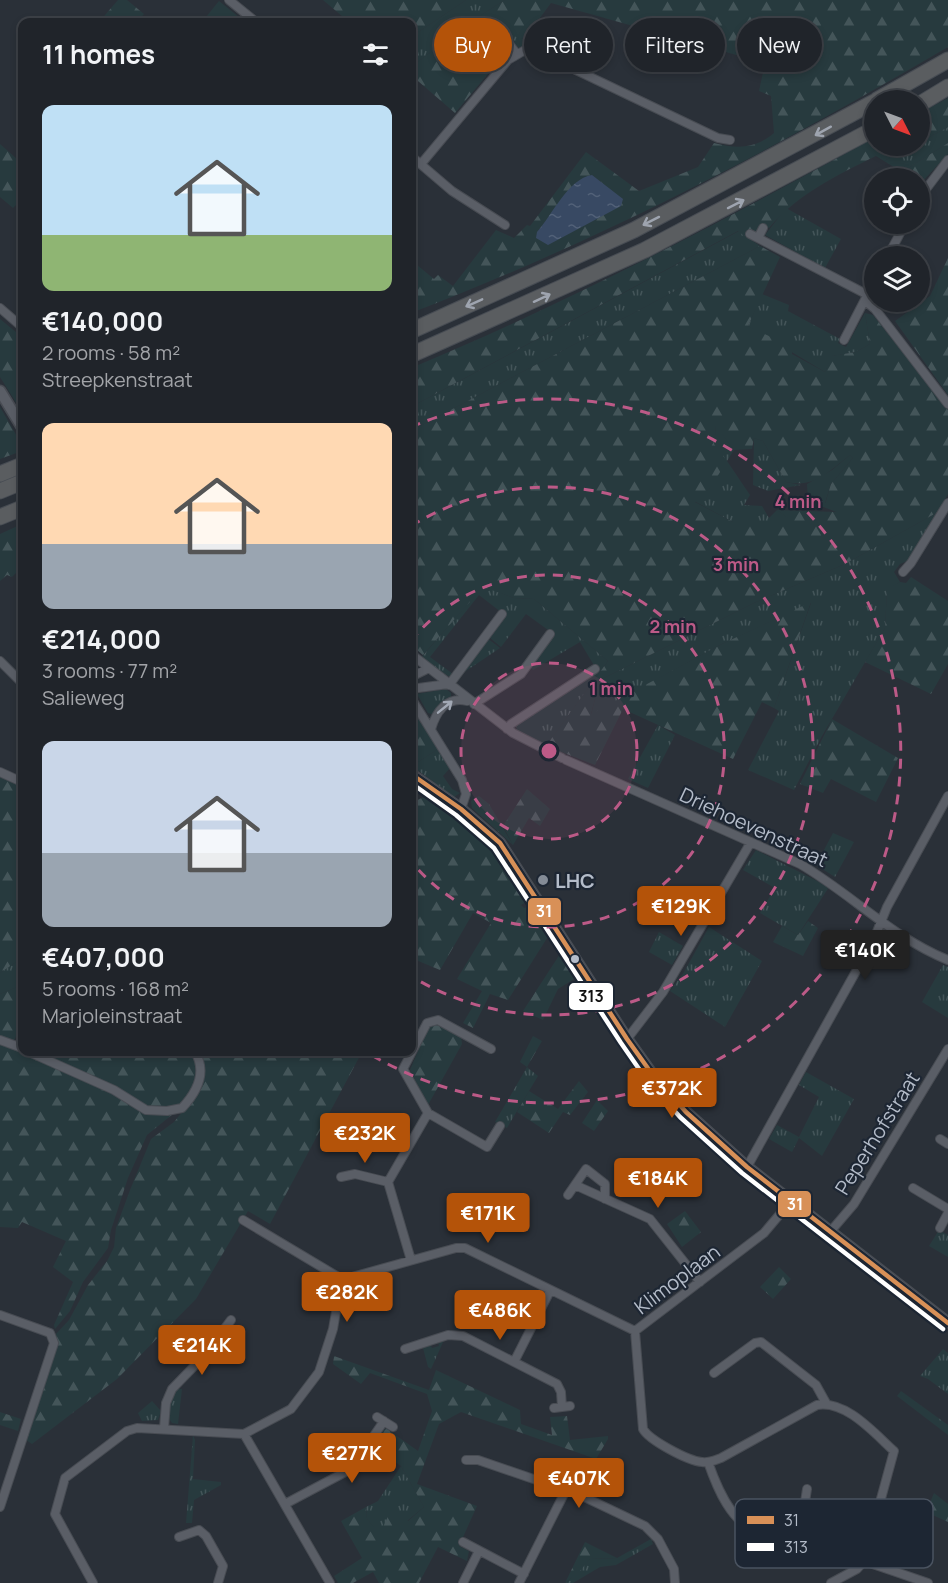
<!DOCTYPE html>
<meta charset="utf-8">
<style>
body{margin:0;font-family:Manrope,sans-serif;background:#282c32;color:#f1f3f6;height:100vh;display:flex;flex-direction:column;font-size:22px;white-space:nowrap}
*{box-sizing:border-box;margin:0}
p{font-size:20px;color:#a2a4a8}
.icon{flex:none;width:33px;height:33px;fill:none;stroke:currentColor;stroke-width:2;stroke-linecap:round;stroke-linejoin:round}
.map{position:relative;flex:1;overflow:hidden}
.drawer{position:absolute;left:18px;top:18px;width:398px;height:1038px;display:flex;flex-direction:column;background:#20242a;border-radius:12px;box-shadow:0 3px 9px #0003,0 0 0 2px #3d4147}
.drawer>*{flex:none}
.top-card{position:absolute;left:434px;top:18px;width:424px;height:54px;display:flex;gap:12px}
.needle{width:39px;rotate:132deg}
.buttons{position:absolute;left:864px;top:90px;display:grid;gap:12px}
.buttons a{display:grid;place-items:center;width:66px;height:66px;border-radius:50%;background:#20242a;box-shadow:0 3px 9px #0003,0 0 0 2px #3d4147;font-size:30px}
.price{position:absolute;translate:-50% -51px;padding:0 14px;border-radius:6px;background:#b45309;color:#fff;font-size:20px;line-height:39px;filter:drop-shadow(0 2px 3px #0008)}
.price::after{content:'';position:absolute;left:50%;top:36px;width:18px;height:14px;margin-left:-9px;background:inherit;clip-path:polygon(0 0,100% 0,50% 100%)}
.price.selected{background:#222;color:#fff}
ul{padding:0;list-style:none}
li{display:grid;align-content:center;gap:12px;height:318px;padding:0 24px}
li span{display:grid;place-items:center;height:186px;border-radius:12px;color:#555}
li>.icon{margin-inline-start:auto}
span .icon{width:108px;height:108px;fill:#fffc;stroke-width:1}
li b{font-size:26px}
h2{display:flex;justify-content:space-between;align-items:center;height:72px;padding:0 24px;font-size:26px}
.tag{padding:0 21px;border-radius:27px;background:#20242a;box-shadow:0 3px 9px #0003,0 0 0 2px #3d4147;font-size:21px;line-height:54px}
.tag.selected{background:#b45309;color:#fff}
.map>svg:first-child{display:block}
</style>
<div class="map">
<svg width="948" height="1583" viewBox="0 0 948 1583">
<defs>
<pattern id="grass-tufts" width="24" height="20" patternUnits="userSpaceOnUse" patternTransform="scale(1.5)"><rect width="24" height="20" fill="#273a3e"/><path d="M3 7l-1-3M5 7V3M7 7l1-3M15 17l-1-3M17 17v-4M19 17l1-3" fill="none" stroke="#445559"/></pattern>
<pattern id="forest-firs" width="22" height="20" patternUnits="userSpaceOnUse" patternTransform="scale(1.5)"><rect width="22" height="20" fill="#273a3e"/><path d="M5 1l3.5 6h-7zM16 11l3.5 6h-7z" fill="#445559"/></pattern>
<pattern id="water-ripples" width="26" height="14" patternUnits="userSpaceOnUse" patternTransform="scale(1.5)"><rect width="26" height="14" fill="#384963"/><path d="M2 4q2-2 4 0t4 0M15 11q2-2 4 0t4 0" fill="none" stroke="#526178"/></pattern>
</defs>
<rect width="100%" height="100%" fill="#2a3038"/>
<path fill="url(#grass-tufts)" d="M 466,0 L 505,0 L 481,15 L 486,23 L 537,45 L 519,48 L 508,36 L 498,31 L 494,35 L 468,24 L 411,67 L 411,37 Z
M 948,127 L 948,143 L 902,172 L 884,161 L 913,146 L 920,146 L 920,142 Z
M 786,208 L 841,239 L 825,268 L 765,235 Z
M 739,231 L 760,246 L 411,431 L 411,407 Z
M 762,294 L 789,305 L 788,311 L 840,339 L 838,343 L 846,347 L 865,313 L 870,344 L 856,352 L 832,356 L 825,372 L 748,326 Z
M 716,425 L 734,450 L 727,461 L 750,495 L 744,505 L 762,506 L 769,518 L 777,510 L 794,522 L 733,522 L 694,501 L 710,488 Z
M 754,438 L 763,441 L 786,482 L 801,485 L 768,491 L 753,485 Z
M 850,455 L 853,458 L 831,484 L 825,503 L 839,513 L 808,501 L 807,484 L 832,470 Z
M 938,512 L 907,561 L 900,564 L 894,572 L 900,582 L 887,590 L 885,628 L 822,736 L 794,790 L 748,770 L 779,711 L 774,708 L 811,603 L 720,645 L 591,715 L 600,680 L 754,603 L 845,564 Z
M 483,586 L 514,598 L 534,599 L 608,661 L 546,746 L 517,732 L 516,723 L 598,672 L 580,642 L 533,670 L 531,668 L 547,646 L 547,643 L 549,644 L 555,635 L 526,614 L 501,647 L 490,638 L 506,616 L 479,595 L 430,657 L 453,674 L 450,677 L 420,659 Z
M 487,638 L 500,648 L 463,673 Z
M 446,689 L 451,693 L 451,697 L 432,714 L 428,713 L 417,694 Z
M 658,725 L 675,735 L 648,788 L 628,779 Z
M 438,749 L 450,768 L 443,776 L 452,789 L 460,793 L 454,797 L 412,766 Z
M 479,796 L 489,804 L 513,845 L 472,808 L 471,801 Z
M 833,833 L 854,842 L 835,877 L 816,865 Z
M 756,850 L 829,887 L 798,935 L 760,913 L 775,888 L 743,870 Z
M 709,927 L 762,961 L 725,1027 L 670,991 L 684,972 Z
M 659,932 L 683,946 L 672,965 L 649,952 Z
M 22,958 L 22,985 L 0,994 L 0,973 Z
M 943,965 L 948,967 L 948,1018 L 922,1002 Z
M 527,1067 L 538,1076 L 507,1128 L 495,1122 Z
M 806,1072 L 854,1099 L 822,1156 L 799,1138 L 792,1152 L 769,1139 L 777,1125 L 799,1137 L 819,1097 L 799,1085 Z
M 939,1230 L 948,1235 L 948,1257 L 929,1246 Z
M 444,1340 L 431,1369 L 428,1367 L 423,1348 L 430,1344 L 432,1348 L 439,1346 L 438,1341 Z
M 943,1349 L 948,1353 L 948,1394 L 928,1379 L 920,1376 Z
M 178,1389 L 182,1389 L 178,1424 L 172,1423 C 164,1413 170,1398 178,1389 Z
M 901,1391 L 948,1425 L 948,1435 L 897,1396 Z
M 152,1401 L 161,1411 L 158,1420 L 142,1421 L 138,1413 Z
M 193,1435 L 195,1440 L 193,1479 L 221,1482 L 221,1485 L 194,1500 L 192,1523 L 186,1523 Z
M 401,1466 L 424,1507 L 407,1521 L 380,1535 L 367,1519 L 366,1507 L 378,1501 Z
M 651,1539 L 653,1544 L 616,1565 L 600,1567 L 573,1583 L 566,1583 L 590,1559 L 617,1558 Z"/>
<path fill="url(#forest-firs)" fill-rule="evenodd" d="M 118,0 L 127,0 L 144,14 L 137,22 L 99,22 Z
M 323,0 L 466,0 L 411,37 L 411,22 L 349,22 Z
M 505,0 L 948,0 L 948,47 C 773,150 601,240 411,313 L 411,260 L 434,279 L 438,275 L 453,286 L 496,230 L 514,238 L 527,225 L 530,226 L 586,152 L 639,191 L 698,167 L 714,143 C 737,149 755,149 774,133 L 771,96 L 759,91 L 765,63 L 551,3 L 525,38 L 520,39 L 482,20 L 481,15 ZM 592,175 L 602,183 L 537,232 L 556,208 Z
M 219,1 L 245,22 L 202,22 Z
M 468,24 L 500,37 L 508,50 L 455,113 L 411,75 L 411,67 Z
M 948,98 L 948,127 L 920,142 L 920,113 Z
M 874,138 L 874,146 L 913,146 L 884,161 L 876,156 C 837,175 798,194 769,228 L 761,226 L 757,231 L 747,231 L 744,236 L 738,231 L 411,407 L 411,368 C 570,302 723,221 874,138 Z
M 948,143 L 948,154 L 920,184 L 920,178 L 912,178 L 902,172 Z
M 0,144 L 17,159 L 22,153 L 22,199 L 13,208 L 0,197 Z
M 760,246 L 780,257 L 748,326 L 792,347 L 792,354 L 825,372 L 831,356 L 856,352 L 870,344 L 865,313 L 873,315 L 948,410 L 948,494 L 938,512 L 845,564 L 754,603 L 600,680 L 591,714 L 720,645 L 811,602 L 774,708 L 762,702 L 733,759 L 623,709 L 595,765 L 546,746 L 608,661 L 534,599 L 514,598 L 483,587 L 423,655 L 411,645 L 411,431 ZM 716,426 L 734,450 L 752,449 L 754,438 L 763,441 L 786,482 C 815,488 828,472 850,455 L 853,458 L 831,484 L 825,504 L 837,512 L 777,510 L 793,522 L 733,522 L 695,502 L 710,488 L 727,461 L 714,444 Z
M 948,258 L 948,395 L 895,321 L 930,296 Z
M 0,319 L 22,337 L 22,412 L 0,377 Z
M 0,407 L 22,445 L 22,451 L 0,459 Z
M 22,524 L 22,567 L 12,577 L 7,575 L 0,581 L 0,534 Z
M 911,577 L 948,601 L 948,664 L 931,694 L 865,662 L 885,628 L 887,589 L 900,582 L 906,583 Z
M 411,708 L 438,749 L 412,766 L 411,765 Z
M 832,719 L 898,758 L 876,802 L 831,779 L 823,793 L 800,784 Z
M 0,776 L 22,786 L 22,958 L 0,973 Z
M 527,789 L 550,809 L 540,826 L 529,818 L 513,845 L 503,826 Z
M 430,794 L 477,830 L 504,859 L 529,900 L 521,905 L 524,908 L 532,906 L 549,935 L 508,1000 L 490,994 L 473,1028 L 463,1023 L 482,991 L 457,979 L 491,923 L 473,913 L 440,970 L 411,958 L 411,803 Z
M 808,921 L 818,928 L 803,956 L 773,942 L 782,926 L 798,935 Z
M 560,954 L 574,979 L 558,989 L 543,1020 L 523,1011 Z
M 22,985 L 22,1022 L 14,1041 L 22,1052 L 190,1052 L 196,1059 L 197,1070 L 195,1083 L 189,1097 L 173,1114 L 147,1135 L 128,1178 L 111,1230 L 108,1248 L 83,1282 L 70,1311 L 55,1329 L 54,1325 L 73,1282 L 53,1267 L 66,1241 L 22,1222 L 18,1228 L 0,1227 L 0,994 Z
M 435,1025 L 442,1026 L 461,1036 L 462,1044 L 428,1105 L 410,1070 L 427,1029 Z
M 533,1036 L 542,1041 L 527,1067 L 520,1062 Z
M 200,1052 L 362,1052 L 270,1224 L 248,1211 L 196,1299 L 117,1379 L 32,1444 L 26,1440 L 57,1346 L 56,1334 L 69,1320 L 88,1285 L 107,1261 L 114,1247 L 116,1228 L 130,1190 L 151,1139 L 174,1122 L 197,1094 L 202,1082 Z
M 579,1081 L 588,1092 L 570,1115 L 563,1112 L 549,1133 L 517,1112 L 529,1091 L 558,1109 Z
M 597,1100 L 608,1111 L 594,1131 L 582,1123 Z
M 685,1211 L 701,1232 L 682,1247 L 667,1224 Z
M 779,1267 L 791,1279 L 773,1299 L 760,1287 Z
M 334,1356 L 429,1390 L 436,1370 L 520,1410 L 521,1424 L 552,1435 L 550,1417 L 567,1416 L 570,1440 L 608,1436 L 608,1439 L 596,1459 L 461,1412 L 439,1424 L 417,1484 L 477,1506 L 459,1546 L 469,1551 L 467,1561 L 438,1547 L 419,1583 L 379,1583 L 373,1572 L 353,1583 L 338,1583 L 334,1576 L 362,1558 L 341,1521 L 366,1507 L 367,1519 L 380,1534 L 390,1512 L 402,1511 L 408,1521 L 424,1507 L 401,1466 L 373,1447 L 383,1430 L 387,1429 L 418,1451 L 432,1411 L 427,1394 L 370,1373 L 361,1384 L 333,1364 Z
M 0,1412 L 21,1419 L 18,1431 L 0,1425 Z
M 934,1493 L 948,1504 L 948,1522 L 926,1512 Z
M 585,1542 L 617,1558 L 590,1559 L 579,1572 L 565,1583 Z"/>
<path fill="url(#water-ripples)" d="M 592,175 L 623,199 L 621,206 L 548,245 L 536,238 L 537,232 C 553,214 568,179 592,175 Z"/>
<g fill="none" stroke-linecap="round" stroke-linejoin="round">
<g stroke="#484c53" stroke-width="10">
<path id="minor" d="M 229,0 L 256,22
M 503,36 L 516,53
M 411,156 L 452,191 L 505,225
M 421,164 L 508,60 L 525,50 L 536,51 L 718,138 L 730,140
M 920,197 L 948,160
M 750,234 L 868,295
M 758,238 L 763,228
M 888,256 L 905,224
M 865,301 L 875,309 L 948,404
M 0,308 L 22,327
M 844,340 L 874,282
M 903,572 L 911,563 L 948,503
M 411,654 L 513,733 L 562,758
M 0,661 L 22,683
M 411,677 L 429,668
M 449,685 L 502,614
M 411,689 L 448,684
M 411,698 L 462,780 L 466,794 L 461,809
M 474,704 L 521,674 L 550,634
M 431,729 C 436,712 447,696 467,701
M 507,729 L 511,724 L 595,669
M 566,760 L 800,864 C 850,893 893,938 948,960
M 0,772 L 22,782
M 627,1039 L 663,992 L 751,842
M 0,1040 L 22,1048
M 29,1052 L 114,1090 L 146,1110 L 167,1111 L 182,1108 C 197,1092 207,1072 195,1052
M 428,1113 L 487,1147 L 500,1126
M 940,1139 L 948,1144
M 747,1167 L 874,939 L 887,907 L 948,796
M 341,1177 L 355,1174 L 388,1182
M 575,1185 L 650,1219 L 700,1282
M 913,1188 L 948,1209
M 568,1195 L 586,1169 L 605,1184 L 605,1199
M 243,1220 L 345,1281
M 940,1228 L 948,1213
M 830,1232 L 854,1204 L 948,1049
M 411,1260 L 388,1182 L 428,1113 L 403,1069 L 427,1023 L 438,1020 L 491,1049
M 0,1315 L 50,1333 L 54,1343 L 0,1507
M 635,1331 L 643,1429 C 649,1440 688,1461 702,1462 C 709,1463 715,1460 721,1458 L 817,1405 C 846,1400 874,1433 894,1451 L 864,1561 L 857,1569 L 831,1583
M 405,1349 L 448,1335 L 463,1336 L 557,1384 L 561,1392 L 562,1407
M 514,1362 L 550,1291
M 714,1373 L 755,1343 L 761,1342 L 816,1385 L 826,1403
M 554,1408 L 570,1406
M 377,1417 L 393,1427
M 164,1428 L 166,1403 L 172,1389 L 205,1355 L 231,1320
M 244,1434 L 330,1583
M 466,1460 L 478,1460 L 580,1495 L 645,1526 L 658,1539 L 674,1569 L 675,1583
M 708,1462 C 716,1485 732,1527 759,1530 L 805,1502 L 807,1489
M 285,1504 L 351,1469 L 384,1421
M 179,1537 L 199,1530 L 206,1536 L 223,1566 L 218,1583
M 463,1542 L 524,1574
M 864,1561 L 928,1583
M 93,1583 L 55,1514 L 65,1478 L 127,1431 L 137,1428 L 244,1434 L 291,1409 L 319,1372 L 333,1329 L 340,1289 L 352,1277 L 456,1248 L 465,1248 L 635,1331 L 764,1233 L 791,1201
M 463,1583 L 479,1551
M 519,1583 L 566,1490"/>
</g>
<g stroke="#484c53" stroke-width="13">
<path id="tertiary" d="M 0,391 L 22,427
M 411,774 L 461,809 L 500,843 L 627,1039 L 652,1074 L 686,1112 L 747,1167 L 948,1323"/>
</g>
<g stroke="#474c53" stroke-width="17">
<path id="motorway" d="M 877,100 L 948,60
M 920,104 L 948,87
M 411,331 L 634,230 L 874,102
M 411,355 L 645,250 L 874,129
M 0,474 L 22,465
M 0,491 L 22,482
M 0,517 L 22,508"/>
</g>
<use href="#minor" stroke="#5a5e66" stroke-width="8"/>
<use href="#tertiary" stroke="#5a5e66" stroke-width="10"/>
<use href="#motorway" stroke="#5a5d60" stroke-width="15"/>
<g stroke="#1d2633" stroke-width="9">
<path id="bus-1" d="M 411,774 L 461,809 L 500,843 L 627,1039 L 652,1074 L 686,1112 L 747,1167 L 948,1323"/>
</g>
<g stroke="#1d2633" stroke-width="9">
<path id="bus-2" d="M 411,783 L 456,815 L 494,848 L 621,1043 L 646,1079 L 680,1117 L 742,1173 L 943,1329"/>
</g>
<use href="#bus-1" stroke="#d89057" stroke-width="4.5"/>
<use href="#bus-2" stroke="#fff" stroke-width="4.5"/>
</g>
<defs><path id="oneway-shaft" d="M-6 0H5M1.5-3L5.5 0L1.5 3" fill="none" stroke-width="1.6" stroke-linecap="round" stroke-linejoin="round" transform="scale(1.5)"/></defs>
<g stroke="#9ea4af">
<use href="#oneway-shaft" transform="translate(823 131) rotate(151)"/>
<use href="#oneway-shaft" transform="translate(736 204) rotate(-27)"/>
<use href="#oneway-shaft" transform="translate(651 221) rotate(153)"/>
<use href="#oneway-shaft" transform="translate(542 298) rotate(-25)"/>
<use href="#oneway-shaft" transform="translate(474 303) rotate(156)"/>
</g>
<use stroke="#a2a9b5" href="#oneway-shaft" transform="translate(445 707) rotate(-39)"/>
<circle cx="549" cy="751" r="88" fill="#bc5a87" fill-opacity=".12"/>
<g fill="none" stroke="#bc5a87" stroke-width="3" stroke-dasharray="10 8">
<circle cx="549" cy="751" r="88"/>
<path d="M411 641A176 176 0 1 1 411 861"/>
<path d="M411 526A264 264 0 1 1 411 976"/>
<path d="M411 427A352 352 0 1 1 368 1053"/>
</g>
<circle fill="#848b96" stroke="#1d2633" stroke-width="2" cx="543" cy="880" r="6"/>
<circle fill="#b4bcc9" stroke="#1d2633" stroke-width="2" cx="575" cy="959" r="5"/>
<g text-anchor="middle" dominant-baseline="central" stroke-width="4.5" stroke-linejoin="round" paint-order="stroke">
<g font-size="20" fill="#b4bcc9" stroke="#1d2633">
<text transform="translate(754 827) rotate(25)">Driehoevenstraat</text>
<text transform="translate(877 1133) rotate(-58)">Peperhofstraat</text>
<text transform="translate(677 1279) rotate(-37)">Klimoplaan</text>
</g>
<g font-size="20" font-weight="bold" fill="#b4bcc9" stroke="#1d2633" text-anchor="start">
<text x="555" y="880">LHC</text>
</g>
</g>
<rect x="735" y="1499" width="198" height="69" rx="9" fill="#1d2633" stroke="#4a5360" stroke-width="1.5"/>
<rect x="747" y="1516" width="27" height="8" fill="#d89057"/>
<rect x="747" y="1543" width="27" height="8" fill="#fff"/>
<g font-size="16" fill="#b4bcc9">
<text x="784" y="1526">31</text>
<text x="784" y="1553">313</text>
</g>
<circle cx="549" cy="751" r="9" fill="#bc5a87" stroke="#1d2633" stroke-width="3"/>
<g font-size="18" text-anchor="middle" font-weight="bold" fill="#bc5a87" stroke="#1d2633" stroke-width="4.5" stroke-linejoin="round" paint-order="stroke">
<text x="798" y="508">4 min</text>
<text x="736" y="571">3 min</text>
<text x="673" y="633">2 min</text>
<text x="611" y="695">1 min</text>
</g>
<g stroke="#1d2633" stroke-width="2">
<rect x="527" y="897" width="35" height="29" rx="6" fill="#d89057"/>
<rect x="568" y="982" width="46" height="29" rx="6" fill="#fff"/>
<rect x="777" y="1190" width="35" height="28" rx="6" fill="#d89057"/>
</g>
<g font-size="16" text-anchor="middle" font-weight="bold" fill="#fff">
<text x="544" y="917">31</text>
<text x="795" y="1210">31</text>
</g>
<g font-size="16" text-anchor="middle" font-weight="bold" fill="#111">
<text x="591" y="1002">313</text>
</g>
</svg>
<div class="buttons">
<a><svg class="needle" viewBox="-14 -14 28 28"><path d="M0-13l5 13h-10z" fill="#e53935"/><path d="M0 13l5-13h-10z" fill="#a2a4a8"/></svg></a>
<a><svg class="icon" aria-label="locate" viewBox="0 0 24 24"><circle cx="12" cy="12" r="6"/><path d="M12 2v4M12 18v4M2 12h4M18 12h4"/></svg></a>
<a><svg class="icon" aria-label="layers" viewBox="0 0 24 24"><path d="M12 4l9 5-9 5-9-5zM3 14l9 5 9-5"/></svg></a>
</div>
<b class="price" style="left:681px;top:937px">€129K</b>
<b class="price selected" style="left:865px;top:981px">€140K</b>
<b class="price" style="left:672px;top:1119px">€372K</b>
<b class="price" style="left:365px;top:1164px">€232K</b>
<b class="price" style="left:658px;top:1209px">€184K</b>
<b class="price" style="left:488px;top:1244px">€171K</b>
<b class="price" style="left:347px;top:1323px">€282K</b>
<b class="price" style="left:500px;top:1341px">€486K</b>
<b class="price" style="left:202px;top:1376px">€214K</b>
<b class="price" style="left:352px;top:1484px">€277K</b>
<b class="price" style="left:579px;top:1509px">€407K</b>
<div class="top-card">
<a class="tag selected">Buy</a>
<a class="tag">Rent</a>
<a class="tag">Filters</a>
<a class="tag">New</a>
</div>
<section class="drawer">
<h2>11 homes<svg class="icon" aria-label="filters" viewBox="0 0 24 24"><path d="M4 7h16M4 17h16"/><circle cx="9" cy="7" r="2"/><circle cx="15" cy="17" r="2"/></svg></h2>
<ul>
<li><span style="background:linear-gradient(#bfe0f5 70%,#8fb573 0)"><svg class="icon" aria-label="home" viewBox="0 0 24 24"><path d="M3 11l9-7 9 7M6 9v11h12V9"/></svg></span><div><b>€140,000</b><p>2 rooms · 58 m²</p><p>Streepkenstraat</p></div></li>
<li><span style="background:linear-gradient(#ffd9b3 65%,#9aa5b1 0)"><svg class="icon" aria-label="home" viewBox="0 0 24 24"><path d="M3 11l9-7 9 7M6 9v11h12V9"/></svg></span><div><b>€214,000</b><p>3 rooms · 77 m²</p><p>Salieweg</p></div></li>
<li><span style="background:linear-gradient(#c9d6e8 60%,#9aa5b1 0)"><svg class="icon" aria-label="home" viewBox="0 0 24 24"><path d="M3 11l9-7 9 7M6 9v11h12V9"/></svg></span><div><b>€407,000</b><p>5 rooms · 168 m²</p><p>Marjoleinstraat</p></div></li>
</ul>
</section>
</div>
